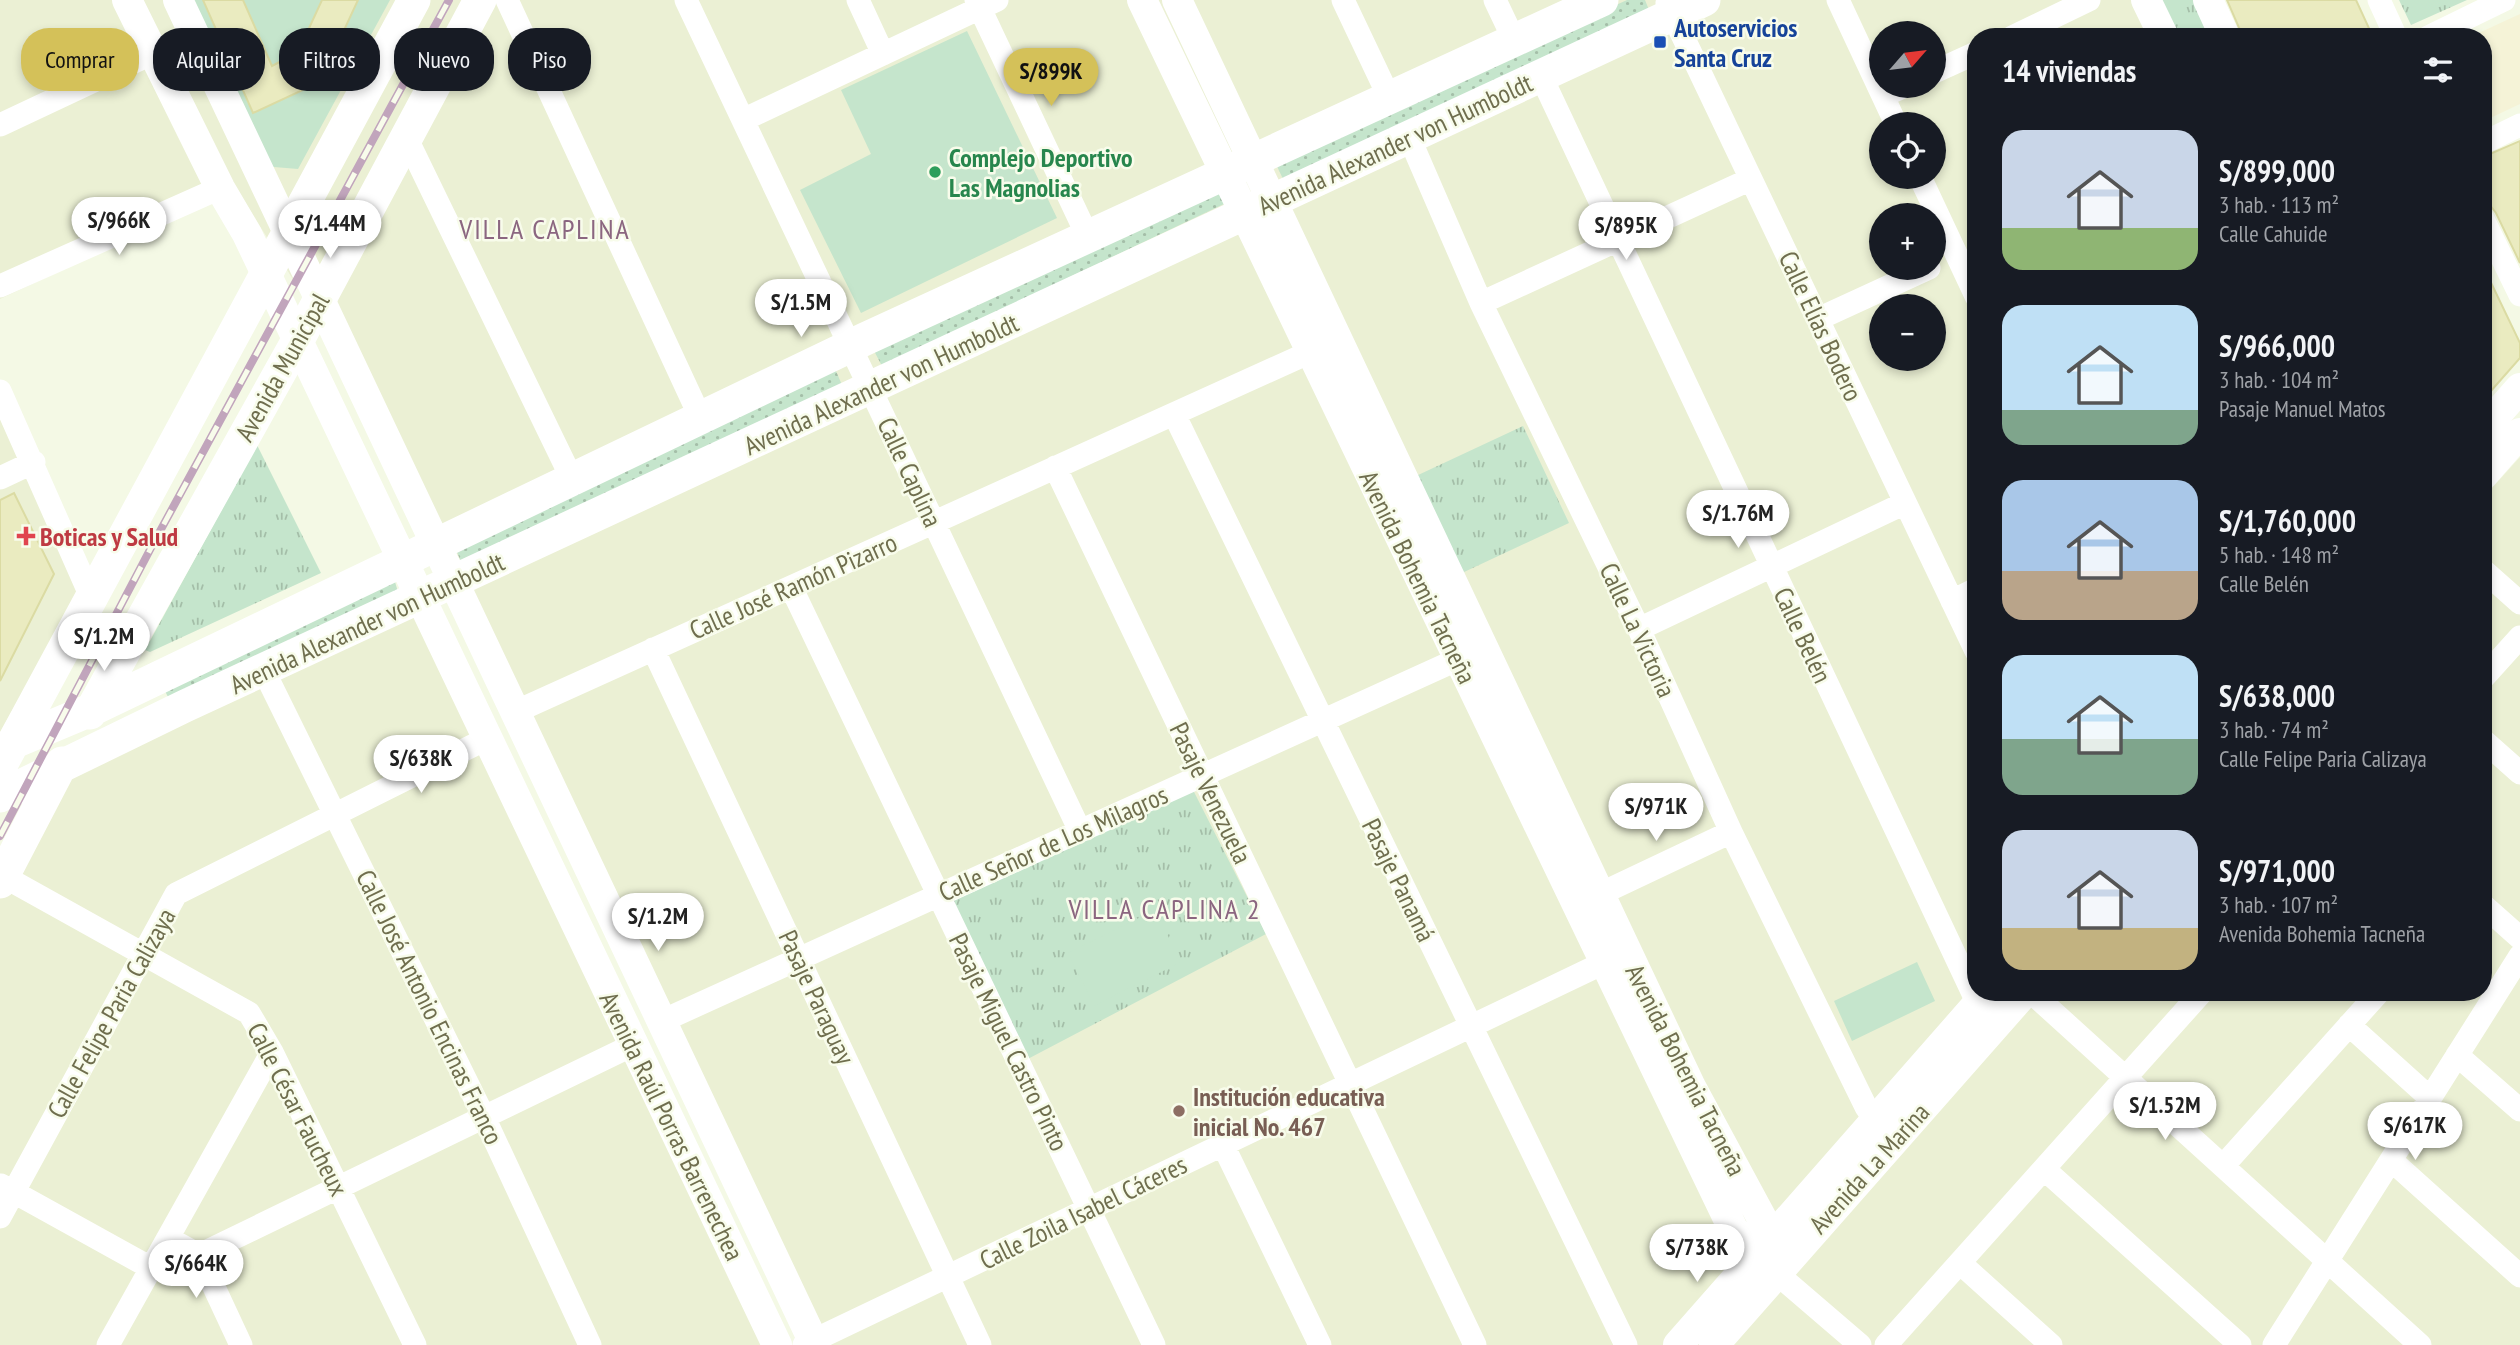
<!DOCTYPE html>
<html lang="es">
<meta charset="utf-8">
<style>
body{margin:0;font-family:"PT Sans Narrow",sans-serif;background:#20242c;color:#f1f3f6;height:100vh;display:flex;flex-direction:column;font-size:26px;white-space:nowrap}
*{box-sizing:border-box;margin:0}
p{font-size:23px;color:#9ea1a6}
.icon{flex:none;width:38px;height:38px;fill:none;stroke:currentColor;stroke-width:2;stroke-linecap:round;stroke-linejoin:round}
.map{position:relative;flex:1;overflow:hidden}
.drawer{position:absolute;left:1967px;top:28px;width:525px;height:973px;display:flex;flex-direction:column;background:#171b24;border-radius:28px;box-shadow:0 4px 10px #0003}
.drawer>*{flex:none}
.guide{position:absolute;left:21px;top:28px;width:665px;height:63px;display:flex;gap:14px}
.needle{width:46px;rotate:62deg}
.buttons{position:absolute;left:1869px;top:21px;display:grid;gap:14px}
.buttons a{display:grid;place-items:center;width:77px;height:77px;border-radius:50%;background:#171b24;box-shadow:0 4px 10px #0003;font-size:35px}
.price{position:absolute;translate:-50% -60px;padding:0 16px;border-radius:24px;background:#fff;color:#222;font-size:23px;line-height:46px;filter:drop-shadow(0 2px 4px #0008)}
.price::after{content:'';position:absolute;left:50%;top:42px;width:21px;height:16px;margin-left:-10px;background:inherit;clip-path:polygon(0 0,100% 0,50% 100%)}
.price.on{background:#d4c159;color:#111}
ul{padding:0;list-style:none}
li{display:flex;align-items:center;gap:21px;height:175px;padding:0 35px}
li span{display:grid;place-items:center;flex:none;width:196px;height:140px;border-radius:21px;color:#555}
li>.icon{margin-inline-start:auto}
span .icon{width:84px;height:84px;fill:#fffc;stroke-width:1}
li b{font-size:30px}
h2{display:flex;justify-content:space-between;align-items:center;height:84px;padding:0 35px;font-size:30px}
.pill{padding:0 24px;border-radius:28px;background:#171b24;box-shadow:0 4px 10px #0003;font-size:24px;line-height:63px}
.pill.on{background:#d4c159;color:#111}
.map>svg:first-child{display:block}
</style>
<div class="map">
<svg width="2520" height="1345" viewBox="0 0 2520 1345">
<defs>
<pattern id="grass-dots" width="8" height="8" patternUnits="userSpaceOnUse" patternTransform="scale(1.75)"><rect width="8" height="8" fill="#c5e5cc"/><path d="M2 2h.1M6 6h.1" fill="none" stroke="#a4bea8" stroke-width="1.8" stroke-linecap="round"/></pattern>
<pattern id="park-tufts" width="24" height="20" patternUnits="userSpaceOnUse" patternTransform="scale(1.75)"><rect width="24" height="20" fill="#c5e5cc"/><path d="M3 7l-1-3M5 7V3M7 7l1-3M15 17l-1-3M17 17v-4M19 17l1-3" fill="none" stroke="#a4bea8"/></pattern>
</defs>
<rect width="100%" height="100%" fill="#f4f9e5"/>
<path fill="#ebf0d4" fill-rule="evenodd" d="M 0,0 L 2133,0 L 2151,37 L 1976,37 L 1976,992 L 2483,992 L 2483,498 L 2520,457 L 2520,1345 L 811,1345 L 318,320 L 237,189 L 0,299 ZM 1881,33 L 1934,33 L 1934,86 L 1881,86 ZM 1881,124 L 1934,124 L 1934,177 L 1881,177 ZM 1881,215 L 1934,215 L 1934,268 L 1881,268 ZM 1881,306 L 1934,306 L 1934,359 L 1881,359 Z
M 0,417 L 80,590 L 0,732 Z
M 425,589 L 788,1345 L 0,1345 L 0,859 L 50,769 Z"/>
<path fill="#f5f3d7" d="M 2520,14 L 2520,104 L 2486,120 L 2483,114 L 2483,37 L 2470,37 Z"/>
<path fill="url(#grass-dots)" d="M 1627,0 L 1645,0 L 1649,10 L 1283,179 L 1274,160 Z
M 1217,188 L 1224,204 L 882,366 L 872,347 Z
M 833,364 L 842,385 L 462,564 L 454,545 Z
M 393,575 L 398,592 L 171,703 L 161,683 Z"/>
<path fill="url(#park-tufts)" d="M 2160,0 L 2193,0 L 2210,37 L 2178,37 Z
M 2399,0 L 2467,0 L 2411,25 Z
M 1523,426 L 1569,523 L 1462,573 L 1416,476 Z
M 257,445 L 321,573 L 150,652 L 145,650 Z
M 1191,786 L 1266,934 L 1022,1062 L 947,903 Z"/>
<path fill="#c5e5cc" d="M 184,0 L 390,0 L 298,169 L 262,166 Z
M 967,31 L 1057,218 L 861,313 L 800,190 L 871,154 L 841,90 Z
M 1155,910 L 1181,962 L 1094,1006 L 1068,953 Z
M 1917,962 L 1935,1001 L 1852,1041 L 1834,1001 Z"/>
<path fill="#eaebc0" stroke="#dbdba3" stroke-width="2" d="M 203,0 L 243,0 L 272,66 L 298,52 L 322,0 L 358,0 L 320,82 L 253,113 Z
M 2227,0 L 2356,0 L 2373,37 L 2243,37 Z
M 2520,141 L 2520,263 L 2496,213 L 2483,196 L 2483,157 Z
M 2483,266 L 2520,343 L 2520,358 L 2483,400 Z
M 14,493 L 54,574 L 0,681 L 0,500 Z"/>
<g fill="none" stroke-linecap="round" stroke-linejoin="round">
<path stroke="#fff" stroke-width="23" d="M 507,0 L 701,419
M 686,0 L 1080,831
M 858,0 L 883,54
M 976,0 L 1087,235
M 1343,0 L 1389,97
M 1495,0 L 1514,40
M 1838,0 L 1896,124
M 2379,0 L 2396,37
M 1667,3 L 1976,651
M 2012,37 L 2089,0
M 2428,37 L 2504,0
M 1934,72 L 1976,53
M 1541,76 L 1978,1004
M 1883,96 L 1905,86
M 743,120 L 997,0
M 0,125 L 153,53
M 406,137 L 572,479
M 1409,137 L 1481,303 L 1639,629 L 1731,832 L 1866,1107 L 1875,1120
M 2483,143 L 2520,125
M 1920,177 L 1976,296
M 2483,219 L 2520,295
M 0,286 L 220,188
M 1481,303 L 1751,179
M 1818,319 L 1929,268
M 0,391 L 92,599
M 1174,414 L 1626,1345
M 1055,467 L 1475,1345
M 0,478 L 34,462
M 2483,570 L 2520,603
M 791,587 L 1154,1345
M 1952,601 L 1976,589
M 1639,629 L 1905,503
M 653,649 L 980,1345
M 264,671 L 484,1117 L 590,1345
M 2483,678 L 2520,637
M 515,712 L 1326,345
M 2483,740 L 2520,773
M 3,876 L 249,1013 L 272,1052 L 415,1345
M 1600,894 L 1731,832
M 2483,905 L 2520,938
M 2031,992 L 2420,1345
M 662,1021 L 1474,652
M 2349,1025 L 2430,1098
M 2457,1055 L 2520,1110
M 1223,1145 L 1320,1345
M 2391,1160 L 2520,1276
M 2223,1166 L 2379,992
M 2044,1169 L 2240,1345
M 1,1185 L 151,1268
M 0,1217 L 176,894 L 488,738
M 168,1238 L 199,1255 L 241,1345
M 199,1255 L 633,1045
M 1960,1263 L 2051,1345
M 1775,1272 L 1860,1345
M 108,1345 L 272,1052
M 804,1345 L 1618,956
M 1886,1345 L 2202,992
M 2274,1345 L 2520,956"/>
<path stroke="#fff" stroke-width="30" d="M 127,0 L 220,188 L 247,234 L 777,1345
M 178,0 L 815,1345
M 1142,0 L 1733,1229 L 1755,1255 L 1775,1272
M 1177,0 L 1691,1087 L 1772,1237 L 1775,1272
M 2146,0 L 2164,37
M 2208,0 L 2225,37
M 2483,430 L 2520,388
M 2483,475 L 2520,433
M 1678,1345 L 1988,992
M 1714,1345 L 2025,992"/>
<path stroke="#fff" stroke-width="33" d="M 90,713 L 298,340 L 480,0
M 12,743 L 93,709 L 865,339 L 1602,0
M 0,767 L 414,0
M 0,796 L 185,706 L 1704,0
M 0,882 L 62,763"/>
<g stroke="#c1a5bc" stroke-width="8">
<path id="rail" d="M 0,836 L 153,544 L 449,0"/>
</g>
<use href="#rail" stroke="#f8fceb" stroke-width="5" stroke-dasharray="16" stroke-linecap="butt"/>
</g>
<rect fill="#1a4fb4" stroke="#f8fceb" stroke-width="2.5" x="1653" y="35" width="14" height="14" rx="3.5"/>
<circle fill="#2e9e5b" stroke="#f8fceb" stroke-width="2.5" cx="935" cy="172" r="7"/>
<path fill="#e0444e" stroke="#f8fceb" stroke-width="2.5" d="M22.5 525.5h7v7h7v7h-7v7h-7v-7h-7v-7h7z"/>
<circle fill="#8d6e63" stroke="#f8fceb" stroke-width="2.5" cx="1179" cy="1111" r="7"/>
<g text-anchor="middle" dominant-baseline="central" stroke-width="5" stroke-linejoin="round" paint-order="stroke">
<g font-size="26" font-weight="bold" fill="#164399" stroke="#f8fceb" text-anchor="start">
<text x="1674" y="27">Autoservicios<tspan x="1674" dy="30">Santa Cruz</tspan></text>
</g>
<g font-size="26" fill="#6f6e4e" stroke="#f8fceb">
<text transform="translate(1395 144) rotate(-25)">Avenida Alexander von Humboldt</text>
<text transform="translate(1821 326) rotate(65)">Calle Elías Bodero</text>
<text transform="translate(282 367) rotate(-61)">Avenida Municipal</text>
<text transform="translate(881 384) rotate(-25)">Avenida Alexander von Humboldt</text>
<text transform="translate(910 472) rotate(65)">Calle Caplina</text>
<text transform="translate(1418 577) rotate(64)">Avenida Bohemia Tacneña</text>
<text transform="translate(793 586) rotate(-24)">Calle José Ramón Pizarro</text>
<text transform="translate(367 623) rotate(-25)">Avenida Alexander von Humboldt</text>
<text transform="translate(1638 630) rotate(65)">Calle La Victoria</text>
<text transform="translate(1803 635) rotate(65)">Calle Belén</text>
<text transform="translate(1211 793) rotate(64)">Pasaje Venezuela</text>
<text transform="translate(1053 843) rotate(-24)">Calle Señor de Los Milagros</text>
<text transform="translate(1399 880) rotate(64)">Pasaje Panamá</text>
<text transform="translate(817 997) rotate(65)">Pasaje Paraguay</text>
<text transform="translate(430 1007) rotate(64)">Calle José Antonio Encinas Franco</text>
<text transform="translate(111 1013) rotate(-61)">Calle Felipe Paria Calizaya</text>
<text transform="translate(1009 1042) rotate(64)">Pasaje Miguel Castro Pinto</text>
<text transform="translate(1686 1070) rotate(63)">Avenida Bohemia Tacneña</text>
<text transform="translate(298 1109) rotate(63)">Calle César Faucheux</text>
<text transform="translate(672 1126) rotate(64)">Avenida Raúl Porras Barrenechea</text>
<text transform="translate(1869 1168) rotate(-48)">Avenida La Marina</text>
<text transform="translate(1083 1212) rotate(-26)">Calle Zoila Isabel Cáceres</text>
</g>
<g font-size="26" font-weight="bold" fill="#27864d" stroke="#f8fceb" text-anchor="start">
<text x="949" y="157">Complejo Deportivo<tspan x="949" dy="30">Las Magnolias</tspan></text>
</g>
<g font-size="26" font-weight="bold" fill="#be3a42" stroke="#f8fceb" text-anchor="start">
<text x="40" y="536">Boticas y Salud</text>
</g>
<g font-size="26" font-weight="bold" fill="#785e54" stroke="#f8fceb" text-anchor="start">
<text x="1193" y="1096">Institución educativa<tspan x="1193" dy="30">inicial No. 467</tspan></text>
</g>
<g font-size="28" letter-spacing="2" fill="#8b6680" stroke="#f8fceb">
<text x="545" y="228">VILLA CAPLINA</text>
<text x="1165" y="908">VILLA CAPLINA 2</text>
</g>
</g>
</svg>
<div class="buttons">
<a><svg class="needle" viewBox="-14 -14 28 28"><path d="M0-13l5 13h-10z" fill="#e53935"/><path d="M0 13l5-13h-10z" fill="#9ea1a6"/></svg></a>
<a><svg class="icon" aria-label="locate" viewBox="0 0 24 24"><circle cx="12" cy="12" r="6"/><path d="M12 2v4M12 18v4M2 12h4M18 12h4"/></svg></a>
<a>+</a>
<a>−</a>
</div>
<b class="price on" style="left:1051px;top:108px">S/899K</b>
<b class="price" style="left:119px;top:257px">S/966K</b>
<b class="price" style="left:330px;top:260px">S/1.44M</b>
<b class="price" style="left:1626px;top:262px">S/895K</b>
<b class="price" style="left:801px;top:339px">S/1.5M</b>
<b class="price" style="left:1738px;top:550px">S/1.76M</b>
<b class="price" style="left:104px;top:673px">S/1.2M</b>
<b class="price" style="left:421px;top:795px">S/638K</b>
<b class="price" style="left:1656px;top:843px">S/971K</b>
<b class="price" style="left:658px;top:953px">S/1.2M</b>
<b class="price" style="left:2165px;top:1142px">S/1.52M</b>
<b class="price" style="left:2415px;top:1162px">S/617K</b>
<b class="price" style="left:1697px;top:1284px">S/738K</b>
<b class="price" style="left:196px;top:1300px">S/664K</b>
<div class="guide">
<a class="pill on">Comprar</a>
<a class="pill">Alquilar</a>
<a class="pill">Filtros</a>
<a class="pill">Nuevo</a>
<a class="pill">Piso</a>
</div>
<section class="drawer">
<h2>14 viviendas<svg class="icon" aria-label="filters" viewBox="0 0 24 24"><path d="M4 7h16M4 17h16"/><circle cx="9" cy="7" r="2"/><circle cx="15" cy="17" r="2"/></svg></h2>
<ul>
<li><span style="background:linear-gradient(#c9d6e8 70%,#8fb573 0)"><svg class="icon" aria-label="home" viewBox="0 0 24 24"><path d="M3 11l9-7 9 7M6 9v11h12V9"/></svg></span><div><b>S/899,000</b><p>3 hab. · 113 m²</p><p>Calle Cahuide</p></div></li>
<li><span style="background:linear-gradient(#bfe0f5 75%,#7fa58c 0)"><svg class="icon" aria-label="home" viewBox="0 0 24 24"><path d="M3 11l9-7 9 7M6 9v11h12V9"/></svg></span><div><b>S/966,000</b><p>3 hab. · 104 m²</p><p>Pasaje Manuel Matos</p></div></li>
<li><span style="background:linear-gradient(#a9c7e8 65%,#b9a48a 0)"><svg class="icon" aria-label="home" viewBox="0 0 24 24"><path d="M3 11l9-7 9 7M6 9v11h12V9"/></svg></span><div><b>S/1,760,000</b><p>5 hab. · 148 m²</p><p>Calle Belén</p></div></li>
<li><span style="background:linear-gradient(#bfe0f5 60%,#7fa58c 0)"><svg class="icon" aria-label="home" viewBox="0 0 24 24"><path d="M3 11l9-7 9 7M6 9v11h12V9"/></svg></span><div><b>S/638,000</b><p>3 hab. · 74 m²</p><p>Calle Felipe Paria Calizaya</p></div></li>
<li><span style="background:linear-gradient(#c9d6e8 70%,#c2b280 0)"><svg class="icon" aria-label="home" viewBox="0 0 24 24"><path d="M3 11l9-7 9 7M6 9v11h12V9"/></svg></span><div><b>S/971,000</b><p>3 hab. · 107 m²</p><p>Avenida Bohemia Tacneña</p></div></li>
</ul>
</section>
</div>
